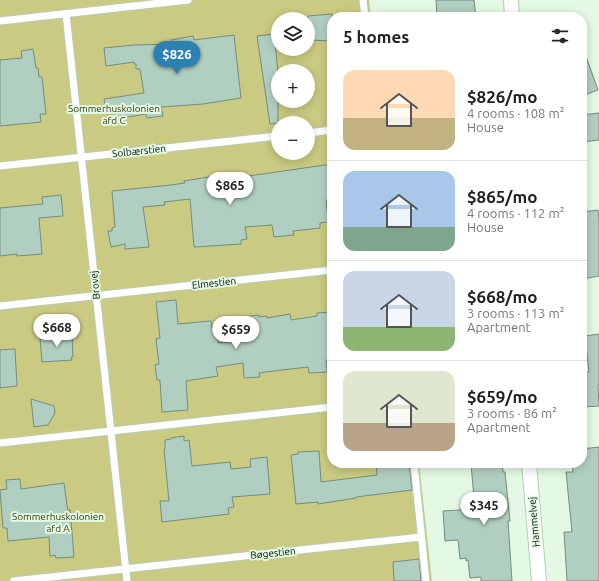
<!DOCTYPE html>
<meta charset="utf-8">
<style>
body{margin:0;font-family:Ubuntu,sans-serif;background:#f2f2f2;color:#222;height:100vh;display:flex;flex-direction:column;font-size:15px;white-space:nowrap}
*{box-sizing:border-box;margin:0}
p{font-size:13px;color:#767676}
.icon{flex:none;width:22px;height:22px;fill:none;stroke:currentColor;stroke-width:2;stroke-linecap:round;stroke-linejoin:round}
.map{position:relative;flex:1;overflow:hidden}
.drawer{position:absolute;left:327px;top:12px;width:260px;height:456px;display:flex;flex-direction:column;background:#fff;border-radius:16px;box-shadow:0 2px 10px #0003}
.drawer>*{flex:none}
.controls{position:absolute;left:271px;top:12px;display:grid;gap:8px}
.controls a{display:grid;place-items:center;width:44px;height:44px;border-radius:50%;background:#fff;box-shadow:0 2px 10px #0003;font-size:20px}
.price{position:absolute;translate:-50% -34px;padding:0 9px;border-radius:14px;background:#fff;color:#222;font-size:13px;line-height:26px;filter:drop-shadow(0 1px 2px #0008)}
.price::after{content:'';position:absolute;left:50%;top:24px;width:12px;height:9px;margin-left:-6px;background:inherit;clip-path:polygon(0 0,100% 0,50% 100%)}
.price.current{background:#2d81b1;color:#fff}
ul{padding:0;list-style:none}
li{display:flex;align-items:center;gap:12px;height:100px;padding:0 16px}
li+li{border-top:1px solid #e0e0e0}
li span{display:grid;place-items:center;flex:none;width:112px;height:80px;border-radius:12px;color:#555}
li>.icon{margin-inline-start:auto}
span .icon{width:48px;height:48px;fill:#fffc;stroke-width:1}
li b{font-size:17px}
h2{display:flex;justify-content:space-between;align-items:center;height:48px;padding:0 16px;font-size:17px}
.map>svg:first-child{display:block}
</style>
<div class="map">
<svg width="599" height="581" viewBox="0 0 599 581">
<rect width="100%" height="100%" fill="#e3f9e3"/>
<path fill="#caca82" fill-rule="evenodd" d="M 0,0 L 369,0 L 371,17 L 332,17 L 332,463 L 419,463 L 432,581 L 0,581 ZM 278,19 L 308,19 L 308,49 L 278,49 ZM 278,71 L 308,71 L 308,101 L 278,101 ZM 278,123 L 308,123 L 308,153 L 278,153 Z"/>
<path fill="#b1cfc0" stroke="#718d7f" d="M 436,0 L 474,0 L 476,17 L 437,17 Z
M 332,14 L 332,41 L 308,40 L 308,16 Z
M 274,34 L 276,50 L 275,50 L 276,51 L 278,74 L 278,123 L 270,124 L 257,36 Z
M 234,35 L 241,98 L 203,104 L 161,107 L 163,116 L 147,118 L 146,114 L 116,119 L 115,113 L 107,114 L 104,99 L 144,93 L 140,69 L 136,69 L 136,64 L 134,64 L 134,62 L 106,66 L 104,48 L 134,45 L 172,44 L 171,40 L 193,36 L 194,40 Z
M 33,49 L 36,68 L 38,68 L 39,77 L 42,77 L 46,114 L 40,114 L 41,122 L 0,126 L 0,60 L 22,58 L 21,51 Z
M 584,51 L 598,90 L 582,96 L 582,52 Z
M 599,113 L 599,140 L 582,142 L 582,115 Z
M 332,164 L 332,199 L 326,200 L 328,222 L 320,223 L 320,228 L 293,231 L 294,235 L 274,237 L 272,225 L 245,227 L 247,239 L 241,240 L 241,244 L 194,247 L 190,199 L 164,202 L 165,205 L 143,207 L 149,247 L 125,249 L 125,244 L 111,247 L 108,231 L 112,231 L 112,228 L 115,227 L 112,191 L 171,185 L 185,183 L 184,181 L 227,174 L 228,179 Z
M 61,195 L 63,216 L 39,218 L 42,254 L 17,256 L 17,254 L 0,256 L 0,208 L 43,204 L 42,197 Z
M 598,210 L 599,219 L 599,276 L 582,279 L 582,212 Z
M 176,300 L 178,324 L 211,321 L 212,328 L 216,328 L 218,343 L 244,341 L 241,317 L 259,315 L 259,317 L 267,316 L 267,318 L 290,314 L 291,320 L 317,316 L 317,313 L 332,312 L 332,359 L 326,360 L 327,372 L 309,373 L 308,367 L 265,372 L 259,373 L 260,377 L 244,378 L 243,363 L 216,367 L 218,376 L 186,381 L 188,410 L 162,412 L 160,380 L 157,380 L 155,365 L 159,364 L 156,339 L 160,338 L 156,302 Z
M 72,334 L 73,357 L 71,357 L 72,360 L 42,362 L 40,337 Z
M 599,334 L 599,384 L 598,385 L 599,406 L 582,407 L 582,383 L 586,383 L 585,372 L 589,372 L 585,336 Z
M 15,349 L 17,386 L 0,388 L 0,350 Z
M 31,399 L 54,406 L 55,413 L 48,425 L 34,427 Z
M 184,436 L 184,441 L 189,440 L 192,466 L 230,462 L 231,469 L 251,467 L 250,459 L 267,457 L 270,494 L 232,497 L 234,507 L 228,508 L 229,514 L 162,522 L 160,501 L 169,501 L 164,449 L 165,449 L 165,440 L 171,439 L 171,438 Z
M 599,447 L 599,581 L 567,581 L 564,532 L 572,532 L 566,472 L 573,472 L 572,463 L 582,463 L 582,449 Z
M 319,451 L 321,482 L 377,475 L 376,463 L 409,463 L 412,490 L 356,497 L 356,498 L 318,504 L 318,502 L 296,504 L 291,455 L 298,454 L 298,452 Z
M 485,463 L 502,463 L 503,472 L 505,472 L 510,521 L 508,521 L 512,581 L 481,581 L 481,577 L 470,578 L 468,560 L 466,561 L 466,558 L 460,559 L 458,540 L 445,541 L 443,511 L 475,509 L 471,464 Z
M 20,479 L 21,489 L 64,483 L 68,513 L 70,509 L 74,557 L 56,558 L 55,555 L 50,556 L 49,537 L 8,541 L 7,528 L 3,528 L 0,490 L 7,489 L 6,480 Z
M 419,559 L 421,581 L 394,581 L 393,562 Z"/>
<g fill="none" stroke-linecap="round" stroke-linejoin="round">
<g stroke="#b7cdb7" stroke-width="9">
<path id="lane" d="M 363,0 L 365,17
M 66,14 L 127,581
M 0,21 L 188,0
M 308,133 L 332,130
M 0,166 L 278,136
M 0,306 L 332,270
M 0,443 L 332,407
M 414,463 L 426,581
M 14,581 L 421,537"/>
</g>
<g stroke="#b7cdb7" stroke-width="16">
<path id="street" d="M 511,0 L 512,17
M 529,463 L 539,581"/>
</g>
<use href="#lane" stroke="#fff" stroke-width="7"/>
<use href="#street" stroke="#fff" stroke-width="14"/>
</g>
<g text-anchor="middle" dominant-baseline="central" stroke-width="4" stroke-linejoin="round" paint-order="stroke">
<g font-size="10" fill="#3b3a14" stroke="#e3f9e3">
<text x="114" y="108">Sommerhuskolonien<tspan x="114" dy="12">afd C</tspan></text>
<text x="58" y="516">Sommerhuskolonien<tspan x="58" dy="12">afd A</tspan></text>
</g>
<g font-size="10" fill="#081009" stroke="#e3f9e3">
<text transform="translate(139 151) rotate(-6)">Solbærstien</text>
<text transform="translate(214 283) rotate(-6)">Elmestien</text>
<text transform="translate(95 285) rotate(-96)">Brovej</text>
<text transform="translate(534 522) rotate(-95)">Hammelvej</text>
<text transform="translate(273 553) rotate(-6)">Bøgestien</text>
</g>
</g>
</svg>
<div class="controls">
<a><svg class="icon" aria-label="layers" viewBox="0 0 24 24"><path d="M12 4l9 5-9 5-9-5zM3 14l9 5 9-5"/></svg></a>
<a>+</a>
<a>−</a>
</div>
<b class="price current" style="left:177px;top:75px">$826</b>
<b class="price" style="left:230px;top:206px">$865</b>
<b class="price" style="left:57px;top:348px">$668</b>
<b class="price" style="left:236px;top:350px">$659</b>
<b class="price" style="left:484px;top:526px">$345</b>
<section class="drawer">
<h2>5 homes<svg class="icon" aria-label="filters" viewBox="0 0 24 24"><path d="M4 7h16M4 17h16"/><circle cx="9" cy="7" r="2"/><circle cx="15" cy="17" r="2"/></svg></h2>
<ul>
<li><span style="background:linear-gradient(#ffd9b3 60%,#c2b280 0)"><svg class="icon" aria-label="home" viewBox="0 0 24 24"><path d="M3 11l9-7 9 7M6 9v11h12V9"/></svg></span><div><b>$826/mo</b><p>4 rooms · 108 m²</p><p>House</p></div></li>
<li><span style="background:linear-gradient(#a9c7e8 70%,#7fa58c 0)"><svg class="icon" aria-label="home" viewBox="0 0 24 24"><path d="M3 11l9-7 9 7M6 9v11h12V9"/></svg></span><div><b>$865/mo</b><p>4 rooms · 112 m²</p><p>House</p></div></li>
<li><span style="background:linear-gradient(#c9d6e8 70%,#8fb573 0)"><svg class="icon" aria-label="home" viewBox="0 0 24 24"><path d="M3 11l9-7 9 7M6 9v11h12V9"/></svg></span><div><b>$668/mo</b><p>3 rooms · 113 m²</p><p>Apartment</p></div></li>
<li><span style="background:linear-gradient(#dfe7d0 65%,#b9a48a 0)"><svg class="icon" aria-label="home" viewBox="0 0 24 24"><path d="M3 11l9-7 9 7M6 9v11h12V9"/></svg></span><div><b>$659/mo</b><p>3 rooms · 86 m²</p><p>Apartment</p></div></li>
</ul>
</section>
</div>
